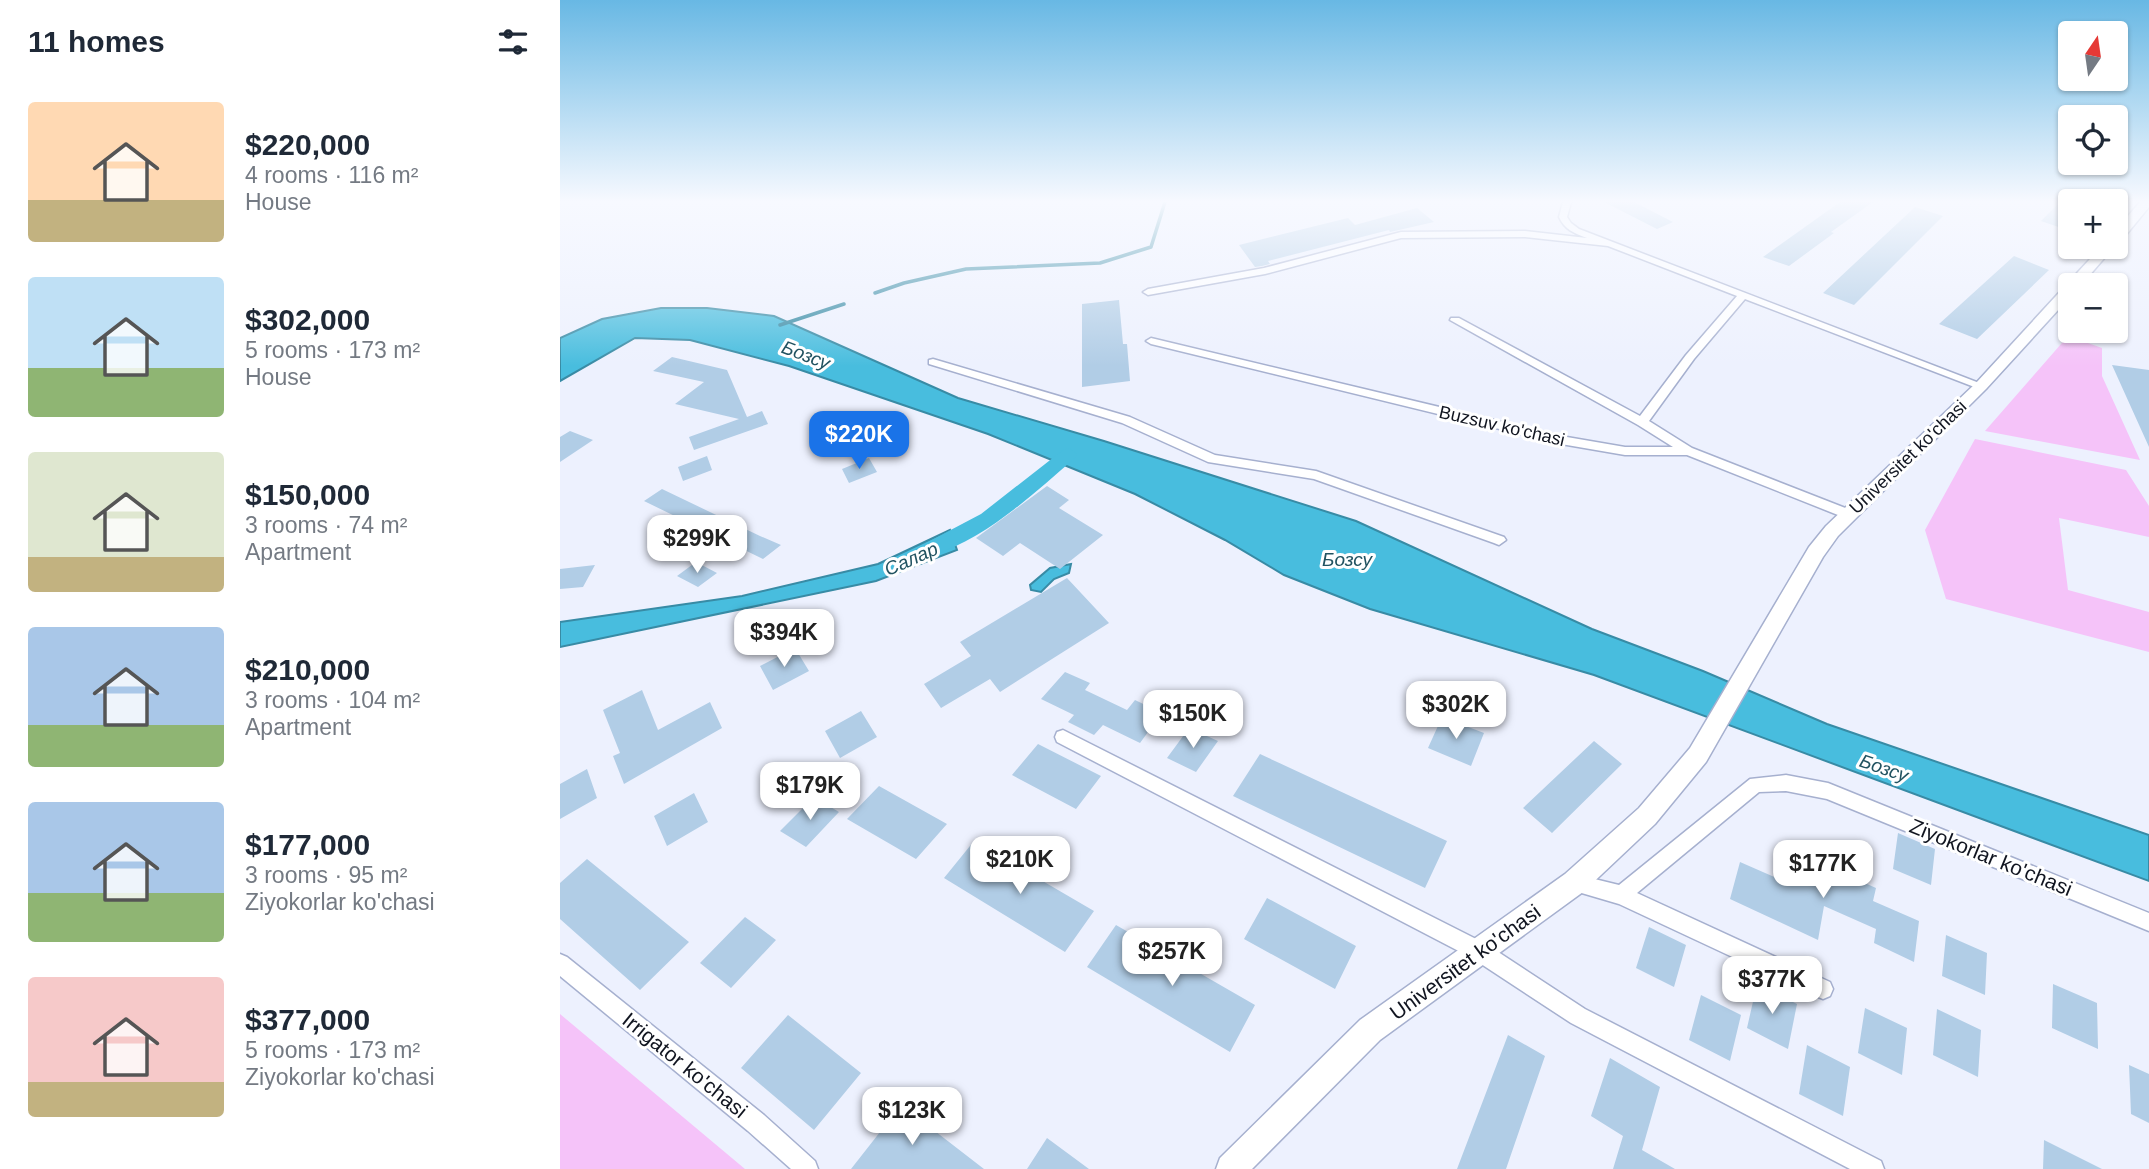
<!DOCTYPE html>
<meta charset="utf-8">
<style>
body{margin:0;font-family:Arial,sans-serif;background:#f6f6f7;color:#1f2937;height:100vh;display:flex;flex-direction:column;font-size:26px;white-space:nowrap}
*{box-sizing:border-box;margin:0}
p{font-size:23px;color:#747a83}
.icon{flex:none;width:38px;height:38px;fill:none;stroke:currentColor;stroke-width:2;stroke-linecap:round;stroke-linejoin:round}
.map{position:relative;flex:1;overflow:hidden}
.details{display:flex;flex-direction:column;background:#fff;width:560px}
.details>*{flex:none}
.needle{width:46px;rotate:13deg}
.controls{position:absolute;left:1498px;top:21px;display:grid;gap:14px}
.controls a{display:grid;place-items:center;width:70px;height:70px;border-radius:7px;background:#fff;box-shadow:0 2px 5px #0004;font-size:35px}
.price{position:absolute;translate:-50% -60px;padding:0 16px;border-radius:14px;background:#fff;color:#222;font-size:23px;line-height:46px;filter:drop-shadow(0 2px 4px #0008)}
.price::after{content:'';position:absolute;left:50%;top:42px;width:21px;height:16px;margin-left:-10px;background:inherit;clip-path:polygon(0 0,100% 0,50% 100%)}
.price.active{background:#1a73e8;color:#fff}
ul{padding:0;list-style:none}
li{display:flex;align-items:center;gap:21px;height:175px;padding:0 28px}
li span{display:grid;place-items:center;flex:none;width:196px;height:140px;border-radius:7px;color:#555}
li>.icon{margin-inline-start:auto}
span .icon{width:84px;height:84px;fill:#fffc;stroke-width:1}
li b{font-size:30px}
h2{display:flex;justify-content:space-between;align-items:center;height:84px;padding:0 28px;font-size:30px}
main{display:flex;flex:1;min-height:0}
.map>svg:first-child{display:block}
</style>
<main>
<section class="details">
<h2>11 homes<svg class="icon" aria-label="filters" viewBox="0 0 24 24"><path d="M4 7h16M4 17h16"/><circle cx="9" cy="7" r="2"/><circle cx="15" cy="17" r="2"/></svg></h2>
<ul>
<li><span style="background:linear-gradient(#ffd9b3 70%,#c2b280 0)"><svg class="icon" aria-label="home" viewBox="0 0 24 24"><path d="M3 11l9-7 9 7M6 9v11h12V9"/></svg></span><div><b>$220,000</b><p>4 rooms · 116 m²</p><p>House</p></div></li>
<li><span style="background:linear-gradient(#bfe0f5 65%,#8fb573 0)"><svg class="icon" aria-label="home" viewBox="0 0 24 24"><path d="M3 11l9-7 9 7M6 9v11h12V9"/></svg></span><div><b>$302,000</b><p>5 rooms · 173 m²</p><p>House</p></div></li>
<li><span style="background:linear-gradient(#dfe7d0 75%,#c2b280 0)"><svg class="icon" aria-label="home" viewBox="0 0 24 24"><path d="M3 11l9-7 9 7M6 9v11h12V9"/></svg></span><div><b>$150,000</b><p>3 rooms · 74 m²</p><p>Apartment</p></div></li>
<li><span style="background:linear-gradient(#a9c7e8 70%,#8fb573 0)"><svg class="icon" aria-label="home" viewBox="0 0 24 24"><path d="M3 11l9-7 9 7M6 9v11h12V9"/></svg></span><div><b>$210,000</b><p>3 rooms · 104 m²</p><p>Apartment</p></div></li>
<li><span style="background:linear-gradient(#a9c7e8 65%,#8fb573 0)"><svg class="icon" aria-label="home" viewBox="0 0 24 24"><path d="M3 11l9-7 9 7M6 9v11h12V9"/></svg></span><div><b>$177,000</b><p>3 rooms · 95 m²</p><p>Ziyokorlar ko'chasi</p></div></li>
<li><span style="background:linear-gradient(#f6c9c9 75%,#c2b280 0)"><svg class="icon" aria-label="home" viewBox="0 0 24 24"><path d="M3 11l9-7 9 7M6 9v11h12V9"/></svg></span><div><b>$377,000</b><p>5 rooms · 173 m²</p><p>Ziyokorlar ko'chasi</p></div></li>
</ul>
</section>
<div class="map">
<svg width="1589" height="1169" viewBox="0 0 1589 1169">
<rect width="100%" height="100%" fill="#edf1fe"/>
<path fill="#f5c3f9" d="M 1508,336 L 1542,348 L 1542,376 L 1580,460 L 1425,431 Z
M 1415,439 L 1566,470 L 1589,506 L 1589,537 L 1499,518 L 1508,590 L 1589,612 L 1589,652 L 1386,599 L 1365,530 Z
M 0,1014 L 185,1169 L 0,1169 Z"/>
<path fill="#48bdde" stroke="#388ba5" stroke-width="2" d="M 101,308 L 147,308 L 214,316 L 398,398 L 544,441 L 796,521 L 1032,629 L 1143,671 L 1267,724 L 1589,835 L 1589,881 L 1034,675 L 810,609 L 724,575 L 665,540 L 575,494 L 428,434 L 229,366 L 130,340 L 75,338 L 0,381 L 0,338 L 42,319 Z
M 390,530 L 397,550 L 316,581 L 0,647 L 0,622 L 182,596 L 318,564 Z
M 511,564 L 509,573 L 494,579 L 481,592 L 471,590 L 470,585 L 490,568 Z"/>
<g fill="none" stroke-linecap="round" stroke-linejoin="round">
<path stroke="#388ba5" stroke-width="3.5" d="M 315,293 L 344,283 L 406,269 L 540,263 L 591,247 L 605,202
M 220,325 L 284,304"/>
<path fill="#48bdde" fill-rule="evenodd" d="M 509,448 L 517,454 L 515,458 C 473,494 427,538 373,555 L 366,553 L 364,548 L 366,543 L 421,514 L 503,450 Z"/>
</g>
<path fill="#b1cde6" d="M 1044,202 L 1074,202 L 1113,222 L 1097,229 Z
M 1280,202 L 1313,202 L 1271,232 L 1274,233 L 1229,266 L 1203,257 Z
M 1500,202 L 1510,202 L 1510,231 L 1481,221 Z
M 1355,207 L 1383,216 L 1294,305 L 1263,293 Z
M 857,208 L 874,222 L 830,232 L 829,230 L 708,261 L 710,264 L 702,266 L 695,267 L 679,245 L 788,218 L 795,225 Z
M 1454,256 L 1489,270 L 1417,339 L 1379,324 Z
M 559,300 L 563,344 L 567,344 L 570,381 L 522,387 L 522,304 Z
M 112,357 L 167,370 L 187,417 L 202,411 L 208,424 L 134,450 L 129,437 L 179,419 L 115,404 L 144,382 L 93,371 Z
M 1552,365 L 1589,370 L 1589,447 Z
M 10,431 L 33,440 L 0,462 L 0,437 Z
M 147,456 L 152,470 L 123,481 L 118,467 Z
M 309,458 L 317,472 L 289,483 L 282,469 Z
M 487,486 L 509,500 L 499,508 L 543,535 L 500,569 L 460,543 L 443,556 L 416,538 Z
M 102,489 L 200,536 L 221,545 L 203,559 L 84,501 Z
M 136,562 L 157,573 L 138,587 L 117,576 Z
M 35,565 L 23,587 L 0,589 L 0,569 Z
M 507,578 L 549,623 L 440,692 L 430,679 L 381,708 L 364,684 L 411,656 L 400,642 Z
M 235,648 L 249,671 L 213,690 L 200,666 Z
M 505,672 L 530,683 L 525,690 L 567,710 L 575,700 L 602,713 L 580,743 L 543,725 L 534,735 L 508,722 L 514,715 L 481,699 Z
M 82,690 L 98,730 L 150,702 L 162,728 L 64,784 L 53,756 L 60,753 L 43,710 Z
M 301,711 L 317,737 L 280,758 L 265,731 Z
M 882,717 L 924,733 L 911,766 L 868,748 Z
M 629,728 L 658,741 L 636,772 L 607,758 Z
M 1034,741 L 1062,764 L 992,833 L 963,808 Z
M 478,744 L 541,776 L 516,809 L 452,775 Z
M 700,754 L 887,841 L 865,888 L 673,796 Z
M 27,769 L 37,798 L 0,819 L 0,784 Z
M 319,786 L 387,824 L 356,859 L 287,819 Z
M 134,793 L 148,822 L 107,846 L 94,816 Z
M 254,797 L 279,812 L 246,847 L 220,831 Z
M 1338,833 L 1375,849 L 1371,885 L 1333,869 Z
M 414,841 L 534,911 L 505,952 L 384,878 Z
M 1237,841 L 1273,857 L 1271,868 L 1316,888 L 1313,901 L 1359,921 L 1354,962 L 1314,943 L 1316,929 L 1264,906 L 1258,940 L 1170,899 L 1180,862 L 1228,883 Z
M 27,859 L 129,942 L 80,990 L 0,919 L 0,883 Z
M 707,898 L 796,946 L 775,989 L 684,939 Z
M 185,917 L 216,940 L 171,988 L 140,963 Z
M 556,925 L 695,1005 L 670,1052 L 527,967 Z
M 1089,927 L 1126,945 L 1114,987 L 1076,968 Z
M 1386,935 L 1427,953 L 1425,995 L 1382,976 Z
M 1197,984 L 1237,1004 L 1228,1049 L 1187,1028 Z
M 1493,984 L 1537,1003 L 1538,1049 L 1492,1028 Z
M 1141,995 L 1181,1015 L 1170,1061 L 1129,1040 Z
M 1305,1008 L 1347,1028 L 1342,1075 L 1298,1053 Z
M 1377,1009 L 1421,1030 L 1418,1077 L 1373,1055 Z
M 228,1015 L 301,1073 L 254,1130 L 181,1068 Z
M 948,1035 L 985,1056 L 946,1169 L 897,1169 Z
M 1247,1045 L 1290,1067 L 1283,1116 L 1239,1094 Z
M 1050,1058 L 1100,1087 L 1082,1150 L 1115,1169 L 1053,1169 L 1063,1136 L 1031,1116 Z
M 1569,1065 L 1589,1074 L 1589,1123 L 1571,1114 Z
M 342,1104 L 380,1135 L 424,1169 L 291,1169 Z
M 487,1138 L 529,1169 L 467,1169 Z
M 1484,1140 L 1542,1169 L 1483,1169 Z"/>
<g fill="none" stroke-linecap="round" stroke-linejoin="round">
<g stroke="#a6b0cf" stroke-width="3">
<path id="minor" d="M 1003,202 L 1011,202 L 1007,217 L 1011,223 L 1019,229 L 1427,386 L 1425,388 L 1417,388 L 1185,299 L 1134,359 L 1089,421 L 1132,448 L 1293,511 L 1295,514 L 1293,517 L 1288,519 L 1127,455 L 1065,455 L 1001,444 L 591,344 L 586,341 L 591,338 L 1001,436 L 1065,447 L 1113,447 L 1078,425 L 890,320 L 891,318 L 899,318 L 1080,416 L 1126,355 L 1177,296 L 1048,246 L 965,237 L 841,238 L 705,274 L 588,295 L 583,292 L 588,289 L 704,268 L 841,232 L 965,231 L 1027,238 C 1014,233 1005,230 999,217 Z
M 373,359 L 570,417 L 655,455 L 756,471 L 944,537 L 946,540 L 939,545 L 934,543 L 754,479 L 648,462 L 562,423 L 369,364 L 369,360 Z
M 503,730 L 926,944 L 1025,1009 L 1321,1161 L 1324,1169 L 1290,1169 L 1011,1023 L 912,958 L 497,742 L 495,737 L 497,732 Z
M 1226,775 L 1268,783 L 1589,913 L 1589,931 L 1267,799 L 1226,791 L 1199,792 L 1077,893 L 1270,982 L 1273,989 L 1270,996 L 1263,999 L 1256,996 L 1059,904 L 1008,889 L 1005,883 L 1008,877 L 1014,874 L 1059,885 L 1190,779 Z
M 0,954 L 7,957 L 204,1115 L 255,1161 L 258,1169 L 231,1169 L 188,1131 L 0,976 Z"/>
</g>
<g stroke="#a6b0cf" stroke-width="3">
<path id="secondary" d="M 1580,202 L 1589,202 L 1589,207 L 1561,241 L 1556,242 L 1556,230 Z
M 1541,247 L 1554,247 L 1521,285 L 1510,285 L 1510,297 L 1426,389 L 1278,536 L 1263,557 L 1146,762 L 1095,824 L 1023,892 L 820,1040 L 692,1169 L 656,1169 L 660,1158 L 800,1020 L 1005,874 L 1079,808 L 1130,748 L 1249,547 L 1266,526 L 1416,383 Z"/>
</g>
<use href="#minor" fill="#fff" fill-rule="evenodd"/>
<use href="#secondary" fill="#fff" fill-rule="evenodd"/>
</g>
<linearGradient id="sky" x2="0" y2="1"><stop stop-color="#68b8e4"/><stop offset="0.55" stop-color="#f7f9ff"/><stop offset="1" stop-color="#f7f9ff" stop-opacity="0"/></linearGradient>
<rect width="1589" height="366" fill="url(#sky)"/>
<g text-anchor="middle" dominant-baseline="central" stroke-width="6" stroke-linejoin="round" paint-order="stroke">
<g font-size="18" fill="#111520" stroke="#fff">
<text transform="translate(942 426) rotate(13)">Buzsuv ko'chasi</text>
<text transform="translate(1348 457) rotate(-44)">Universitet ko'chasi</text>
</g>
<g font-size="19" font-style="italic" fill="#225361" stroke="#fff">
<text transform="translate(246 355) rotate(21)">Бозсу</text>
<text transform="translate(351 559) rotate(-24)">Салар</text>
<text x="787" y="559">Бозсу</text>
<text transform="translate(1324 768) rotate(19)">Бозсу</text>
</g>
<g font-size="21" fill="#111520" stroke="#fff">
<text transform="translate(1431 857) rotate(22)">Ziyokorlar ko'chasi</text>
<text transform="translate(905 962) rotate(-36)">Universitet ko'chasi</text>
<text transform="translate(125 1065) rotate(39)">Irrigator ko'chasi</text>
</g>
</g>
</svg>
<div class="controls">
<a><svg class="needle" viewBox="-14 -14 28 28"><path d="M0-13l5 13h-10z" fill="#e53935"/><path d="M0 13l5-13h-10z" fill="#747a83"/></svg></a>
<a><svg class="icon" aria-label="locate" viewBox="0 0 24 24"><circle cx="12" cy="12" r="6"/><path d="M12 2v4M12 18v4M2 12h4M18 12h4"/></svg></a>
<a>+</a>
<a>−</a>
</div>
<b class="price active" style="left:299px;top:471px">$220K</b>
<b class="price" style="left:137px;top:575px">$299K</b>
<b class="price" style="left:224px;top:669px">$394K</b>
<b class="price" style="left:896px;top:741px">$302K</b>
<b class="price" style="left:633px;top:750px">$150K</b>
<b class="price" style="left:250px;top:822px">$179K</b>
<b class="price" style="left:460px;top:896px">$210K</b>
<b class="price" style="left:1263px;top:900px">$177K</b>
<b class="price" style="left:612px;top:988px">$257K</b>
<b class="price" style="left:1212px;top:1016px">$377K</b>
<b class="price" style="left:352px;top:1147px">$123K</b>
</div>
</main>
